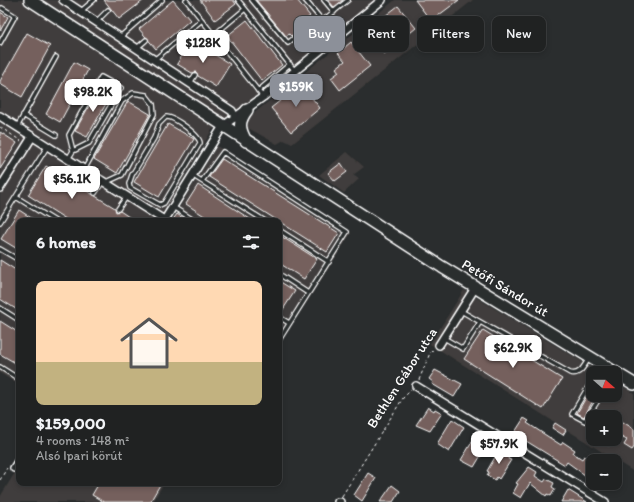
<!DOCTYPE html>
<meta charset="utf-8">
<style>
body{margin:0;font-family:Itim,sans-serif;background:#282a2a;color:#f1f3f6;height:100vh;display:flex;flex-direction:column;font-size:15px;white-space:nowrap}
*{box-sizing:border-box;margin:0}
p{font-size:13px;color:#a2a4a5}
.icon{flex:none;width:22px;height:22px;fill:none;stroke:currentColor;stroke-width:2;stroke-linecap:round;stroke-linejoin:round}
.map{position:relative;flex:1;overflow:hidden}
.side{position:absolute;left:16px;top:218px;width:266px;height:268px;display:flex;flex-direction:column;background:#202222;border-radius:8px;box-shadow:0 2px 6px #0003,0 0 0 1px #3d3f40}
.side>*{flex:none}
.hud{position:absolute;left:294px;top:16px;width:280px;height:36px;display:flex;gap:8px}
.needle{width:26px;rotate:111deg}
.buttons{position:absolute;left:586px;top:366px;display:grid;gap:8px}
.buttons a{display:grid;place-items:center;width:36px;height:36px;border-radius:8px;background:#202222;box-shadow:0 2px 6px #0003,0 0 0 1px #3d3f40;font-size:20px}
.price{position:absolute;translate:-50% -34px;padding:0 9px;border-radius:8px;background:#fff;color:#222;font-size:13px;line-height:26px;filter:drop-shadow(0 1px 2px #0008)}
.price::after{content:'';position:absolute;left:50%;top:24px;width:12px;height:9px;margin-left:-6px;background:inherit;clip-path:polygon(0 0,100% 0,50% 100%)}
.price.active{background:#8c9099;color:#fff}
ul{padding:0;list-style:none}
li{display:grid;align-content:center;gap:8px;height:212px;padding:0 20px}
li+li{border-top:1px solid #3d3f40}
li span{display:grid;place-items:center;height:124px;border-radius:8px;color:#555}
li>.icon{margin-inline-start:auto}
span .icon{width:72px;height:72px;fill:#fffc;stroke-width:1}
li b{font-size:17px}
h2{display:flex;justify-content:space-between;align-items:center;height:48px;padding:0 20px;font-size:17px}
.chip{padding:0 14px;border-radius:8px;background:#202222;box-shadow:0 2px 6px #0003,0 0 0 1px #3d3f40;font-size:14px;line-height:36px}
.chip.active{background:#8c9099;color:#fff}
.map>svg:first-child{display:block}
</style>
<div class="map">
<svg width="634" height="502" viewBox="0 0 634 502">
<rect width="100%" height="100%" fill="#2a2d2e"/>
<filter id="ink" filterUnits="userSpaceOnUse"><feTurbulence type="fractalNoise" baseFrequency=".025" numOctaves="2"/><feDisplacementMap in="SourceGraphic" scale="8" xChannelSelector="R" yChannelSelector="G"/><feConvolveMatrix kernelMatrix="1 2 1 2 8 2 1 2 1" color-interpolation-filters="sRGB"/></filter>
<g filter="url(#ink)">
<path fill="#403d3c" fill-rule="evenodd" d="M 0,0 L 377,0 L 265,92 L 240,108 L 212,130 L 159,221 L 19,221 L 19,385 L 0,373 Z
M 395,0 L 473,0 L 292,144 L 284,140 L 277,144 L 248,128 L 248,118 Z
M 217,146 L 351,233 L 279,345 L 279,221 L 171,221 Z
M 347,152 L 364,167 L 353,175 L 359,179 L 344,193 L 319,175 Z
M 464,290 L 601,373 L 593,373 L 593,395 L 615,395 L 615,382 L 634,393 L 634,472 L 430,344 ZM 593,417 L 615,417 L 615,439 L 593,439 Z
M 19,466 L 19,483 L 164,483 L 153,502 L 0,502 L 0,497 Z"/>
<path fill="#74615d" stroke="#fff" d="M 104,0 L 144,0 L 119,19 Z
M 173,0 L 190,20 L 156,49 L 139,29 Z
M 200,0 L 233,0 L 236,4 L 215,20 Z
M 256,0 L 297,0 L 310,16 L 299,25 L 301,28 L 291,36 L 289,34 L 286,36 Z
M 328,0 L 343,0 L 334,7 Z
M 415,0 L 459,0 L 431,21 Z
M 398,6 L 416,28 L 384,54 L 375,44 L 394,28 L 385,16 Z
M 0,12 L 8,17 L 0,31 Z
M 247,20 L 282,65 L 262,81 L 227,36 Z
M 27,33 L 50,46 L 22,97 L 0,84 L 0,81 Z
M 305,33 L 311,40 L 300,48 L 295,42 Z
M 191,40 L 207,50 L 208,54 L 212,53 L 230,64 L 216,87 L 198,76 L 196,72 L 192,73 L 177,64 Z
M 351,42 L 370,66 L 340,90 L 331,78 L 339,72 L 336,68 L 345,61 L 338,53 Z
M 74,62 L 88,70 L 60,122 L 46,114 Z
M 301,84 L 320,108 L 291,132 L 271,108 Z
M 99,88 L 111,95 L 87,137 L 75,131 Z
M 128,101 L 150,114 L 117,173 L 94,159 Z
M 168,124 L 194,139 L 159,197 L 134,182 Z
M 0,132 L 17,143 L 0,169 Z
M 222,159 L 339,233 L 327,252 L 209,177 Z
M 341,163 L 347,172 L 335,181 L 328,173 Z
M 46,166 L 115,208 L 116,212 L 120,211 L 135,221 L 69,221 L 28,195 Z
M 198,185 L 253,221 L 212,221 L 186,204 Z
M 19,210 L 36,221 L 19,221 L 19,250 L 1,239 Z
M 177,214 L 187,221 L 172,221 Z
M 279,235 L 317,259 L 304,279 L 279,263 Z
M 0,260 L 19,272 L 19,311 L 0,299 Z
M 279,281 L 295,291 L 280,314 L 279,314 Z
M 0,321 L 19,333 L 19,365 L 0,354 Z
M 483,330 L 562,379 L 543,409 L 464,359 Z
M 435,370 L 462,384 L 454,397 L 432,384 L 433,382 L 429,379 Z
M 591,389 L 593,389 L 593,395 L 596,395 L 584,417 L 577,413 Z
M 428,407 L 434,411 L 435,409 L 442,413 L 430,431 L 416,425 Z
M 615,417 L 634,429 L 634,447 L 632,450 L 624,445 L 627,440 L 615,434 Z
M 524,418 L 529,421 L 527,423 L 561,445 L 563,442 L 575,450 L 573,453 L 582,459 L 584,456 L 593,462 L 593,481 L 567,462 L 565,465 L 518,436 L 519,435 L 515,432 Z
M 452,419 L 464,427 L 449,452 L 437,444 Z
M 555,423 L 566,430 L 563,435 L 552,428 Z
M 477,434 L 489,442 L 474,467 L 461,460 Z
M 598,439 L 614,439 L 609,446 Z
M 503,451 L 510,455 L 508,459 L 511,460 L 499,479 L 497,477 L 495,480 L 487,475 L 489,472 L 487,471 L 498,452 L 501,454 Z
M 529,467 L 537,472 L 535,476 L 544,482 L 546,479 L 554,483 L 552,487 L 555,489 L 551,496 L 547,494 L 546,496 L 530,483 L 521,498 L 513,493 L 518,484 L 516,483 Z
M 368,473 L 376,478 L 362,501 L 354,495 Z
M 99,483 L 161,483 L 150,502 L 104,502 L 92,495 Z
M 392,485 L 400,491 L 393,502 L 380,502 Z
M 568,490 L 576,495 L 587,502 L 561,502 Z"/>
<g fill="none" stroke-linecap="round" stroke-linejoin="round">
<g stroke="#fff" stroke-width="6">
<path id="service" d="M 186,0 L 263,97
M 238,0 L 295,71
M 252,0 L 288,43 L 306,28 L 309,32 L 348,0
M 305,0 L 336,37
M 324,0 L 334,12
M 81,11 L 94,0
M 96,22 L 108,10
M 214,35 L 245,9
M 120,37 L 162,0
M 0,43 L 15,16 L 2,8
M 137,48 L 146,40
M 210,51 L 218,41
M 154,60 L 202,20
M 190,83 L 195,75
M 258,91 L 290,64
M 23,115 L 56,135
M 166,117 C 174,116 200,136 200,143 L 164,203 L 160,205 L 130,188 L 129,184 L 132,175 L 154,138 L 159,124 Z
M 17,127 L 56,57
M 68,159 L 73,151 L 89,143 L 121,88 L 101,77 L 69,135 L 73,151
M 84,170 L 122,101 L 133,93 L 146,95 L 153,104 L 154,114 L 122,175 L 109,181 L 107,184
M 192,175 L 265,221
M 202,181 L 223,152 L 347,232 L 279,340
M 95,193 L 103,181
M 16,197 L 55,221
M 173,207 L 195,221
M 118,209 L 127,196
M 0,222 L 47,147
M 279,230 L 329,262
M 0,249 L 19,260
M 279,274 L 308,293
M 0,308 L 19,320
M 461,311 L 570,373 C 580,376 584,366 589,358
M 279,317 L 289,323
M 444,338 L 463,349 L 480,322
M 0,367 L 19,379
M 596,373 L 600,365
M 590,384 L 593,378
M 593,386 L 590,384 L 572,414 L 585,421 L 597,402 L 599,395"/>
</g>
<g stroke="#fff" stroke-width="10">
<path id="minor" d="M 63,0 L 232,111 L 236,118
M 0,116 L 164,220
M 0,188 L 32,137
M 164,221 L 223,126 L 263,97 L 382,0
M 439,345 L 475,288
M 416,386 L 605,502
M 14,468 L 19,460
M 338,502 L 340,502"/>
</g>
<g stroke="#fff" stroke-width="14">
<path id="secondary" d="M 30,0 L 442,267 L 634,384
M 246,141 C 239,128 238,122 247,110"/>
</g>
<path stroke="#fff" stroke-width="1" stroke-dasharray="3 3" stroke-linecap="butt" d="M 0,127 L 21,141
M 419,380 L 430,353 L 434,349
M 0,480 L 7,468
M 342,496 L 403,398 L 411,390"/>
<use href="#service" stroke="#2a2d2e" stroke-width="3.5"/>
<use href="#minor" stroke="#2a2d2e" stroke-width="7"/>
<use href="#secondary" stroke="#2a2d2e" stroke-width="11"/>
</g>
</g>
<g text-anchor="middle" dominant-baseline="central" stroke-width="3" stroke-linejoin="round" paint-order="stroke">
<g font-size="14" fill="#fff" stroke="#2a2d2e">
<text transform="translate(505 288) rotate(31)">Petőfi Sándor út</text>
<text transform="translate(402 378) rotate(-57)">Bethlen Gábor utca</text>
</g>
</g>
</svg>
<div class="buttons">
<a><svg class="needle" viewBox="-14 -14 28 28"><path d="M0-13l5 13h-10z" fill="#e53935"/><path d="M0 13l5-13h-10z" fill="#a2a4a5"/></svg></a>
<a>+</a>
<a>−</a>
</div>
<b class="price" style="left:203px;top:64px">$128K</b>
<b class="price active" style="left:296px;top:108px">$159K</b>
<b class="price" style="left:93px;top:113px">$98.2K</b>
<b class="price" style="left:72px;top:200px">$56.1K</b>
<b class="price" style="left:513px;top:369px">$62.9K</b>
<b class="price" style="left:499px;top:465px">$57.9K</b>
<div class="hud">
<a class="chip active">Buy</a>
<a class="chip">Rent</a>
<a class="chip">Filters</a>
<a class="chip">New</a>
</div>
<section class="side">
<h2>6 homes<svg class="icon" aria-label="filters" viewBox="0 0 24 24"><path d="M4 7h16M4 17h16"/><circle cx="9" cy="7" r="2"/><circle cx="15" cy="17" r="2"/></svg></h2>
<ul>
<li><span style="background:linear-gradient(#ffd9b3 65%,#c2b280 0)"><svg class="icon" aria-label="home" viewBox="0 0 24 24"><path d="M3 11l9-7 9 7M6 9v11h12V9"/></svg></span><div><b>$159,000</b><p>4 rooms · 148 m²</p><p>Alsó Ipari körút</p></div></li>
</ul>
</section>
</div>
